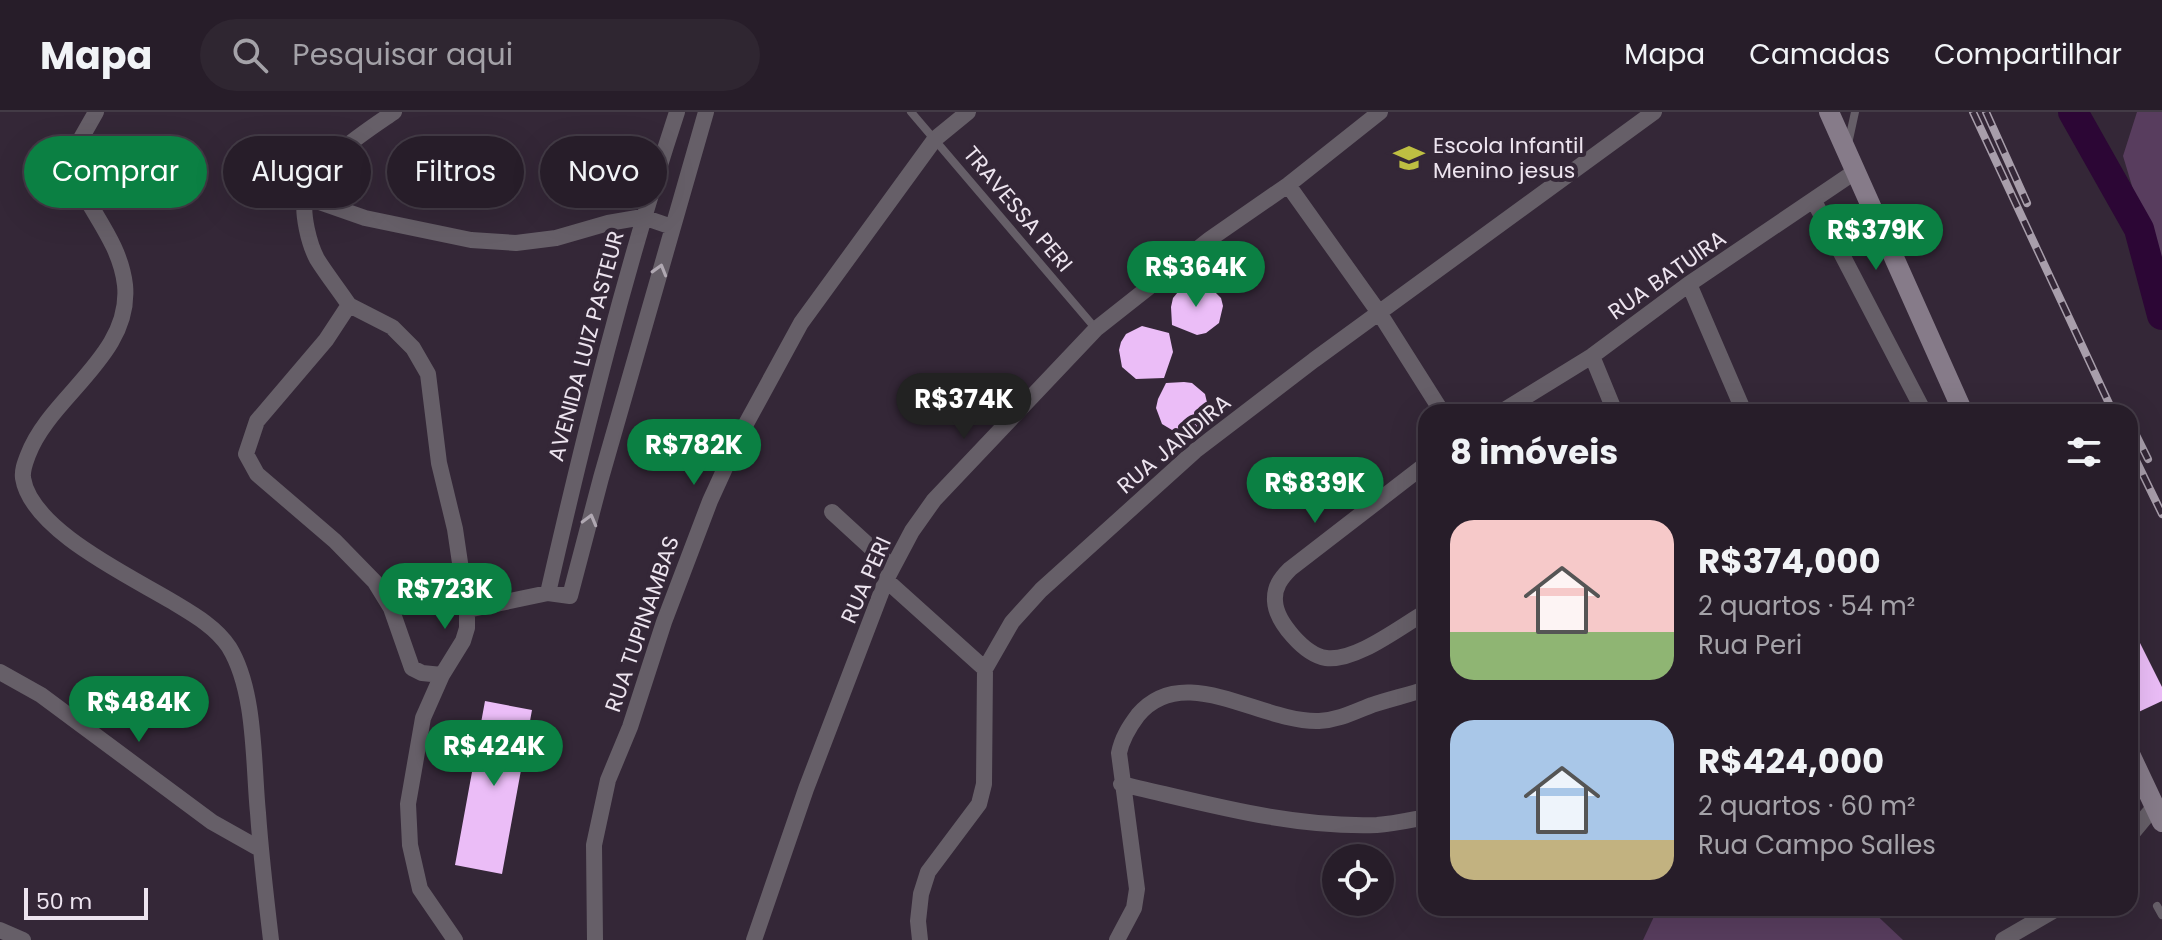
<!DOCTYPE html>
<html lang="pt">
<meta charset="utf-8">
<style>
body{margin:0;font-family:Poppins,sans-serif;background:#2f2631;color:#f1f3f6;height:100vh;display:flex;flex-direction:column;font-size:30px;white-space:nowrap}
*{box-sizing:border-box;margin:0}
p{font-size:26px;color:#a4a2a8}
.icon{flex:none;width:44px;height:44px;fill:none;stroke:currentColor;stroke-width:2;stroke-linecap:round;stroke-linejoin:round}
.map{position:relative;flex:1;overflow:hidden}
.panel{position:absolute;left:1418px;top:292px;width:720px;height:512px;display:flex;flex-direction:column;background:#271d29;border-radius:24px;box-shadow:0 8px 32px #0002,0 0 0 2px #433b46}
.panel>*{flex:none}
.guide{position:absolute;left:24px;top:24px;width:760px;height:72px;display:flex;gap:16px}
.fabs{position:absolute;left:1322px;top:732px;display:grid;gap:16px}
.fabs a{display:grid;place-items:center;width:72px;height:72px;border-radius:50%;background:#271d29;box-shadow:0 8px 32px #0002,0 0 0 2px #433b46;font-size:40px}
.scale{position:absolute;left:24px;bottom:20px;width:124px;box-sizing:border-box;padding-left:8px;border:4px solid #ede4ef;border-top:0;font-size:22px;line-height:28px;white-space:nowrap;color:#ede4ef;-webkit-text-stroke:6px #342737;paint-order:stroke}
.price{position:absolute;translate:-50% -68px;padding:0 18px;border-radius:28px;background:#0b8043;color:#fff;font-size:26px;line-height:52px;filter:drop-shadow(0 2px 4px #0008)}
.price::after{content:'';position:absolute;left:50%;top:48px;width:24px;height:18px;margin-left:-12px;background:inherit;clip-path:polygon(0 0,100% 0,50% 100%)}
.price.on{background:#222;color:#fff}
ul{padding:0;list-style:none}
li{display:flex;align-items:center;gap:24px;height:200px;padding:0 32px}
li span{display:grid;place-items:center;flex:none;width:224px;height:160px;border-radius:24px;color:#555}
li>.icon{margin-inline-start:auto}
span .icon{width:96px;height:96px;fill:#fffc;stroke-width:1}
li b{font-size:34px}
h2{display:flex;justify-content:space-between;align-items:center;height:96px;padding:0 32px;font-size:34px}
.pill{padding:0 28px;border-radius:36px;background:#271d29;box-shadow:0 8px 32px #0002,0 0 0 2px #433b46;font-size:28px;line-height:72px}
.pill.on{background:#0b8043;color:#fff}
header{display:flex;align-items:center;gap:48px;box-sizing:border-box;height:112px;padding:0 40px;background:#271d29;border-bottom:2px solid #433b46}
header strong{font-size:38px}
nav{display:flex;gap:44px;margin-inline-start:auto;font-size:28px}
.search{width:560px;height:72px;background:#2f2631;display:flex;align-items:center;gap:20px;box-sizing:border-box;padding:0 28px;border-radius:44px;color:#a4a2a8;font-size:30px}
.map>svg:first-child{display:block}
</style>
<header>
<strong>Mapa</strong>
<div class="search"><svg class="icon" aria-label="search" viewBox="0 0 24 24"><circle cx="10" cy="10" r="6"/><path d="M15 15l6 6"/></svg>Pesquisar aqui</div>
<nav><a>Mapa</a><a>Camadas</a><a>Compartilhar</a></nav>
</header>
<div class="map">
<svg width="2162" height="828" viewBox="0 0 2162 828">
<rect width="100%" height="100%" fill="#342737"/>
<path fill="#583d5e" d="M 2137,0 L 2162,0 L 2162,174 L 2123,44 Z
M 1658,796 L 1869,796 L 1903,828 L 1643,828 Z"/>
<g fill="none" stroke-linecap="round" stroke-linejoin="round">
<path stroke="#2c0635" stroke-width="30" d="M 2073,0 L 2139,117 L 2162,203"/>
</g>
<path fill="#ebbdf7" d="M 1192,171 L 1209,174 L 1221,186 L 1223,194 L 1219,211 L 1206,221 L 1197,223 L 1172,213 L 1171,195 L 1173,186 L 1178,180 Z
M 1142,214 L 1169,221 L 1173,240 L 1164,266 L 1136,267 L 1122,255 L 1119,238 L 1121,230 L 1126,222 Z
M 1184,270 L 1192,271 L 1205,282 L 1209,299 L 1201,314 L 1194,319 L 1177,321 L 1162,312 L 1156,296 L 1158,287 L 1166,271 Z
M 2130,511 L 2162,575 L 2162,589 L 2130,604 Z
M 485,589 L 532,598 L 502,762 L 455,753 Z"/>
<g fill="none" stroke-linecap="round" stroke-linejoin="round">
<path stroke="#665f68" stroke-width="8" d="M 911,0 L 1096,217
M 1848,32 L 1855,0
M 2157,794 L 2162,803"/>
<path stroke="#665f68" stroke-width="16" d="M 96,0 L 71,44 L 72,58 C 88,98 120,129 125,173 C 132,244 50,284 28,343 C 25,351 22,358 23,366 C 31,418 130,464 173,490 C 193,502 216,515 229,535 C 256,579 253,651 258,701 C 261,744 266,786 271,828
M 1288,73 L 1380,202 L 1442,300
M 305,85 L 365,106 L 471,128 L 516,131 L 556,126 L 608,111 L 643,105 L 672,115
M 1814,89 L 1924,300
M 1689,172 L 1744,300
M 349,193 L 392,215 L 413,236 L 428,262 L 439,351 L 455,417 L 467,498 L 467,516 L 463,529 L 442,563 L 423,606 L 408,692 L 410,733 L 420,777 L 455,828
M 349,193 L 326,228 L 257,309 L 246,342 L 257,362 L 335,429 L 375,470 L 391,496 L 412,556 L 422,561 L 442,563
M 349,193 C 339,178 327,163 317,147 C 309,132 302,103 305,86 C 312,53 368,18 394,0
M 1592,244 L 1615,300
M 1501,300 L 1592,244 L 1689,172 L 1856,59
M 1426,352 L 1290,457 C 1281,466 1274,475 1275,489 C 1276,510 1305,543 1326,546 C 1356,550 1401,514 1426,500
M 832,400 L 892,455
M 886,468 L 985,557
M 548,481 C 585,319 625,158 677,0
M 467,498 L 548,481 L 570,484 L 601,366 L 706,0
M 0,560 L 41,583 L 212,710 L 260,737
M 1121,672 C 1205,691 1289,716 1377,713 C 1393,712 1410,708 1426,705
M 2130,724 L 2154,695
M 0,818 L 23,828
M 595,828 L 594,733 L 608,668 L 630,615 L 664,510 L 710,389 L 741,321 L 801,211 L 935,27 L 968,0
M 754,828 L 806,677 L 886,468 L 912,419 L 934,388 L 1096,217 L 1210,127 L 1288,73 L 1380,0
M 920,828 L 918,809 L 921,782 L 928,760 L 979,692 L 984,672 L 985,557 L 1012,510 L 1041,478 L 1195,339 L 1314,248 L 1654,0
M 1117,828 L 1134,796 L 1137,777 L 1119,641 C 1122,626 1129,615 1138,603 C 1184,548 1261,611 1319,609 C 1339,608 1354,600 1372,593 C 1390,587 1408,583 1426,577
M 2003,828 L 2058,796"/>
<path stroke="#867b89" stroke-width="20" d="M 1829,0 L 1963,300
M 2130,642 L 2162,710"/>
<g stroke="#a89eab" stroke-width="8">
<path id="rail" d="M 1973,0 L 2113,300
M 1986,0 L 2027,91
M 2130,311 L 2148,347
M 2130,336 L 2162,402"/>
</g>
<use href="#rail" stroke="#342737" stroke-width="5" stroke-dasharray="15" stroke-linecap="butt"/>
</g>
<defs><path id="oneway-chevron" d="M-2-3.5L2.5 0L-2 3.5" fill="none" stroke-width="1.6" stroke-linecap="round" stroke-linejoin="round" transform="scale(2)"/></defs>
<g stroke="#b0a8b2">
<use href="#oneway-chevron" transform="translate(660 158) rotate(-74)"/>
<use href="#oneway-chevron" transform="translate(590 408) rotate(-75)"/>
</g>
<defs>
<g id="school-bare" transform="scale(2.4)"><path d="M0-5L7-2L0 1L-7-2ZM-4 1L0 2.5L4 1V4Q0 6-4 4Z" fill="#bebf42" stroke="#342737" stroke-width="2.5" paint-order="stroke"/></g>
</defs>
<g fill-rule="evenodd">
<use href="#school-bare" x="1409" y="46"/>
</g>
<g text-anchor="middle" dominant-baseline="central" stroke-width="8" stroke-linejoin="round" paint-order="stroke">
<g font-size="22" fill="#ede4ef" stroke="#342737" text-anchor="start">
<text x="1433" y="33">Escola Infantil<tspan x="1433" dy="25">Menino jesus</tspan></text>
</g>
<g font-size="22" fill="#ede4ef" stroke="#342737">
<text transform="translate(1018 97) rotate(50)">TRAVESSA PERI</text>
<text transform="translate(1667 163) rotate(-35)">RUA BATUIRA</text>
<text transform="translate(586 234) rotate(-75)">AVENIDA LUIZ PASTEUR</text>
<text transform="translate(1174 332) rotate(-40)">RUA JANDIRA</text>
<text transform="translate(866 468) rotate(-66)">RUA PERI</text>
<text transform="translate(642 512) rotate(-71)">RUA TUPINAMBAS</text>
</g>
</g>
</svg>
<div class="fabs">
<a><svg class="icon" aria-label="locate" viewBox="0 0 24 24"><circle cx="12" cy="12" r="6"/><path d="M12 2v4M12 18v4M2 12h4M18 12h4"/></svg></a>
</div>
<div class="scale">50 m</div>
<b class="price" style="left:1876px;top:160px">R$379K</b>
<b class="price" style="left:1196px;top:197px">R$364K</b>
<b class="price on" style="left:964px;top:329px">R$374K</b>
<b class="price" style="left:694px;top:375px">R$782K</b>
<b class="price" style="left:1315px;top:413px">R$839K</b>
<b class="price" style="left:445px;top:519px">R$723K</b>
<b class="price" style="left:139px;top:632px">R$484K</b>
<b class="price" style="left:494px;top:676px">R$424K</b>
<div class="guide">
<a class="pill on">Comprar</a>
<a class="pill">Alugar</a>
<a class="pill">Filtros</a>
<a class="pill">Novo</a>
</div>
<section class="panel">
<h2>8 imóveis<svg class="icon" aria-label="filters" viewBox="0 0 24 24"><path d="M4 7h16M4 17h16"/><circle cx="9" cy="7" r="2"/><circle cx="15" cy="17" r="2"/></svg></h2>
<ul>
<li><span style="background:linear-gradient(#f6c9c9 70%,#8fb573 0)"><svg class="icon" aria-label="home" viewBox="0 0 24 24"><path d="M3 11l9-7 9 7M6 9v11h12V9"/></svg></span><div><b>R$374,000</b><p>2 quartos · 54 m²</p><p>Rua Peri</p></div></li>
<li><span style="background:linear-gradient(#a9c7e8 75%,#c2b280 0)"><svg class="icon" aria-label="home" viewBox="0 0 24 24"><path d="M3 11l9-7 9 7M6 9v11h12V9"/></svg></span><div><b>R$424,000</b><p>2 quartos · 60 m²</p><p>Rua Campo Salles</p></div></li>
</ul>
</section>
</div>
